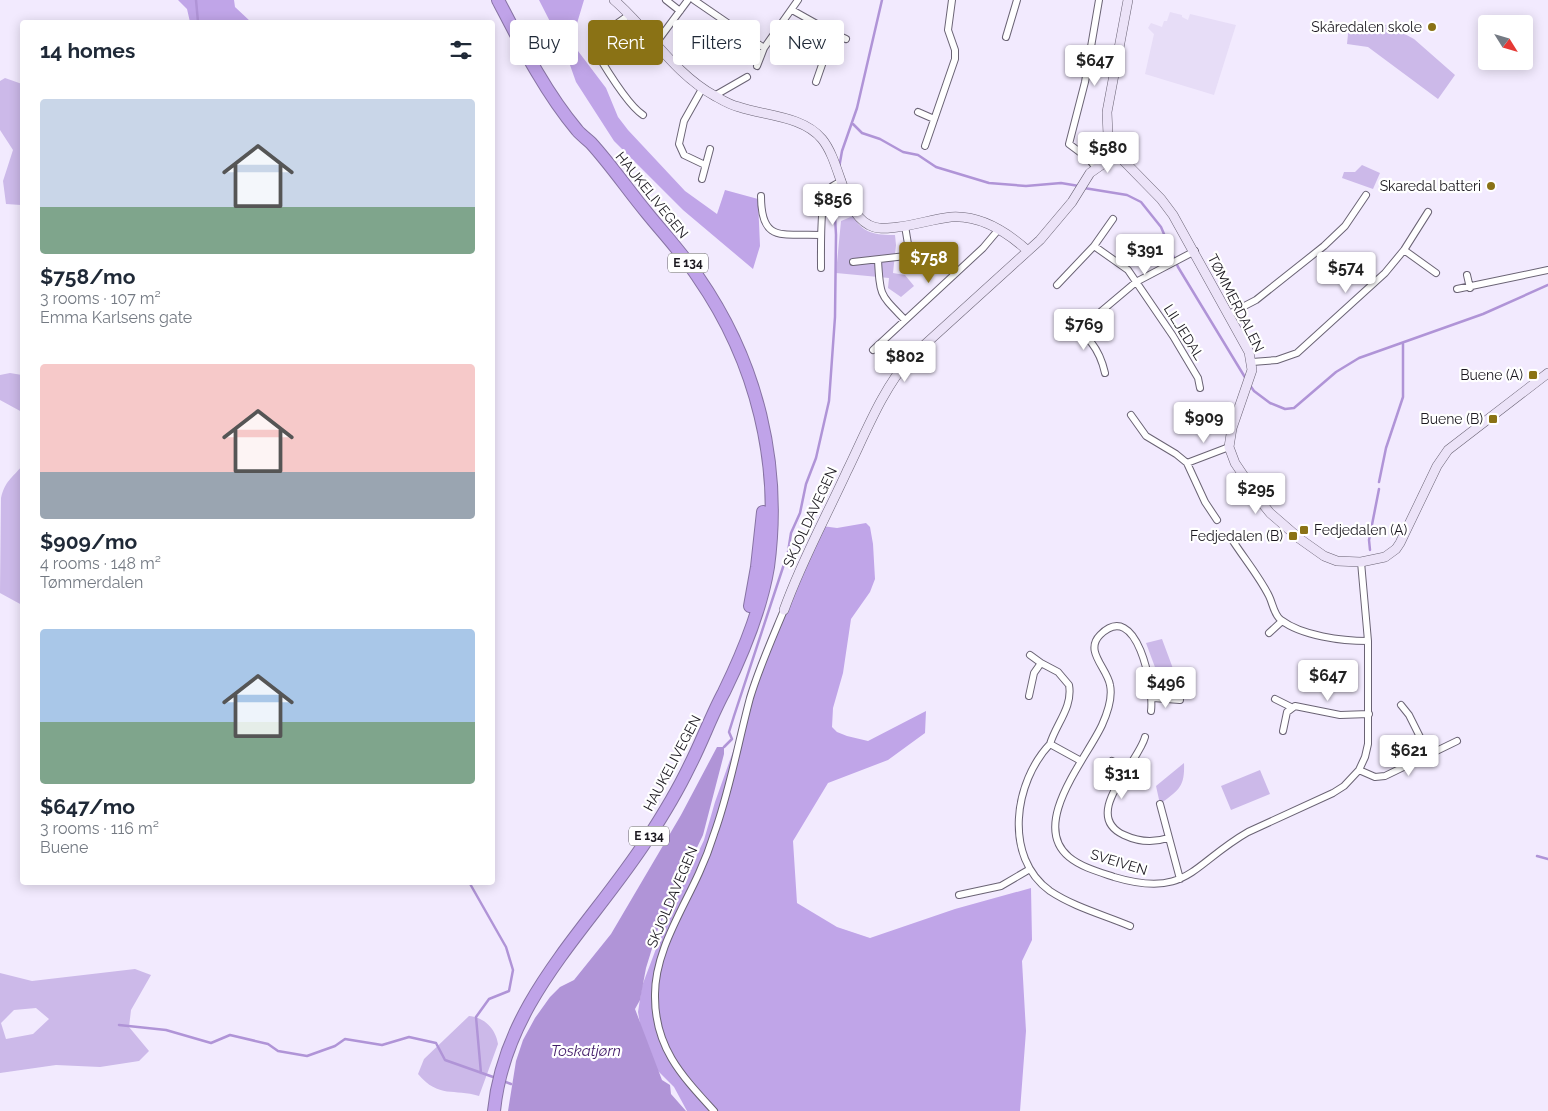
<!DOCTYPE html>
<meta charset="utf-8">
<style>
body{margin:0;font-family:Raleway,sans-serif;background:#f6f6f7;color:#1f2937;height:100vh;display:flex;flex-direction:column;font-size:19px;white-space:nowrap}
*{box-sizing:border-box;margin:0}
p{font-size:16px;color:#747a83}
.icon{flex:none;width:28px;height:28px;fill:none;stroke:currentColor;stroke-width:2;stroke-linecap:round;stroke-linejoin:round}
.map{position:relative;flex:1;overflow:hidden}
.details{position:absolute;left:20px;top:20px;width:475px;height:865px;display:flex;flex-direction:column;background:#fff;border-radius:5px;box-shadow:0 2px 12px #0003}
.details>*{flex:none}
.top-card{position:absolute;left:510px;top:20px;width:475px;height:45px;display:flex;gap:10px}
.needle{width:32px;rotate:127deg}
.buttons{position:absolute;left:1478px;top:15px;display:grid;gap:10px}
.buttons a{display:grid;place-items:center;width:55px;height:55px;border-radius:5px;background:#fff;box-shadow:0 2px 12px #0003;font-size:25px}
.price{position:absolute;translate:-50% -42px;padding:0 11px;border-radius:5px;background:#fff;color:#222;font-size:16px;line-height:32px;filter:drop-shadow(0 1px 2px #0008)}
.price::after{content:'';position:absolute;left:50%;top:30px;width:15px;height:11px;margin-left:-8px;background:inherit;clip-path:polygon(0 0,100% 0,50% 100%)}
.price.current{background:#8a7215;color:#fff}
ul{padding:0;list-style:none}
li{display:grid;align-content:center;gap:10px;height:265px;padding:0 20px}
li span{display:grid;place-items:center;height:155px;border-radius:5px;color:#555}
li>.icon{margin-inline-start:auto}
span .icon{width:90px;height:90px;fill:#fffc;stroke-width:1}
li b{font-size:21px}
h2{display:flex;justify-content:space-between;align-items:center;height:60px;padding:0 20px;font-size:21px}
.chip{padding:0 18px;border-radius:5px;background:#fff;box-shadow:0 2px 12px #0003;font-size:18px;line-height:45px}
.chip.current{background:#8a7215;color:#fff}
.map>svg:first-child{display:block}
</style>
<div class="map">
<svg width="1548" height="1111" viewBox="0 0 1548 1111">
<rect width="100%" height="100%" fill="#f2eafe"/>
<path fill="#e7ddf7" d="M 1170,12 L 1182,15 L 1182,17 L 1188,20 L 1190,14 L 1236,25 L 1214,95 L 1145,74 L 1154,34 L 1148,28 L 1151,23 L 1162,27 L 1164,21 L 1167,21 Z"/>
<path fill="#ccb9e9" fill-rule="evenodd" d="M 1349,24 L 1388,25 L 1414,39 L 1455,75 L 1438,99 L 1368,47 L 1347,44 Z
M 5,78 L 22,84 L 22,203 L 21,205 L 6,204 L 3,181 L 13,150 L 0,130 L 0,81 Z
M 1362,165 L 1380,173 L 1373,189 L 1342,178 L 1344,172 L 1355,172 Z
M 853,216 C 863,234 876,235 895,235 L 896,245 L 893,273 L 905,275 L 914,286 L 901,297 L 888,288 L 889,278 L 836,273 L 841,221 Z
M 10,373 L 22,375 L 22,412 L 0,400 L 0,375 Z
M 22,466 L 22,605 L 0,593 L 1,498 C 5,481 12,478 22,466 Z
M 1162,639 L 1175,674 L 1159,678 L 1146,643 Z
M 1184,763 C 1185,788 1178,790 1160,804 L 1156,786 Z
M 1260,770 L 1270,794 L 1231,810 L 1221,786 Z
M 135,969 L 151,975 L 131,1010 L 129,1027 L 149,1051 L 139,1061 L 100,1067 L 56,1065 L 0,1073 L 0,973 L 32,981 ZM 36,1008 L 49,1019 L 33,1034 L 6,1039 L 1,1023 L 14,1010 Z
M 469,1016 C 484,1017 496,1029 498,1044 L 479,1096 C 454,1088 439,1099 418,1074 L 424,1059 Z"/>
<path fill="#c0a5e8" d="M 178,0 L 234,0 L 235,7 L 251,22 L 190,22 L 187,9 Z
M 539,0 L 584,0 L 575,30 L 578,51 L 606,88 L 618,117 L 628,130 L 685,191 L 717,214 L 725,190 L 758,199 L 760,246 L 753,269 L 683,210 L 614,141 L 576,82 L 565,51 Z
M 866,523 L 870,527 L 873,544 L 875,579 L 870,592 L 851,619 L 843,673 L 833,708 L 832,727 L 837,732 L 847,736 L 868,741 L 926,711 L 925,733 L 888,760 L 828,783 L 793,841 L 797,903 L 837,927 L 870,938 L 955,909 L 1031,888 L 1032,940 L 1022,961 L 1026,1031 L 1020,1111 L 687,1111 L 674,1087 L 657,1070 L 640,1024 L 638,1012 L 642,986 L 668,917 L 704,840 L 715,802 L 766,659 L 784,619 L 795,587 L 822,526 L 837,528 Z"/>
<path fill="#b094d7" d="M 717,747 L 724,747 L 724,754 L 703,835 L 658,929 L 646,968 L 640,1000 L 635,1009 L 662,1080 L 670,1085 L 671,1094 L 686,1111 L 508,1111 L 516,1061 L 523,1040 L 535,1018 L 550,997 L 560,987 L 574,980 L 611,934 L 681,815 Z"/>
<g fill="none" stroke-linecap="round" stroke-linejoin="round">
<path stroke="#b094d7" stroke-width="2.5" d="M 196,0 L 198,22
M 853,124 L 862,133 L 880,139 L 903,152 L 918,155 L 936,167 L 989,183 L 1026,186 L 1061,183 L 1079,186
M 839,168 L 842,151 L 857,108 L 882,0
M 1084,188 L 1127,195 L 1141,202 L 1161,227 L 1178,267 L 1246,379
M 1249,384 L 1254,391 L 1270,403 L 1285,409 L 1294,408 L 1336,372 L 1359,358 L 1483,314 L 1548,285
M 1379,482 L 1386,448 L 1403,397 L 1403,344
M 1370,550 L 1369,540 L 1379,489
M 724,747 L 732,739 L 729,732 L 734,716 L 788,552 L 791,533 L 800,513 L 806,484 L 816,458 L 829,401 L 835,317 L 836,235 L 834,197 L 836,185
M 1537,856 L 1548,859
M 469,882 L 506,947 L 513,970 L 509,991 L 489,999 L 476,1017 L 481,1073
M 119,1025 L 166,1030 L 211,1043 L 230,1035 L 268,1044 L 278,1051 L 307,1056 L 335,1046 L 345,1039 L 382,1045 L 409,1037 L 436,1043 L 445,1060 L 496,1078
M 503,1081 L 511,1084"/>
<g stroke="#6a6374" stroke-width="8">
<path id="street" d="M 666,0 L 680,11
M 694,0 L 764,48 L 798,0
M 792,10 L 833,33 L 816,82
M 629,15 L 598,37 L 593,47 C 603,64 627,105 643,115
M 833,33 L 846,39
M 1006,37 L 1017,0
M 656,43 L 688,0
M 757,66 L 764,48
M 702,89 L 684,121 L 679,144 L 684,155 L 705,165
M 714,96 L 747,77
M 918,112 L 934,119
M 925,146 L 955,59 L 955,50 L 948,30 L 952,0
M 1096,168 L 1089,159 L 1069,144 L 1085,82 L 1099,0
M 702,179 L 710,149
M 761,196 C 761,244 783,233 821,235
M 905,226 L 910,256
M 1094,246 L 1113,219
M 1404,250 L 1436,273
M 878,260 C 880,297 880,294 905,320
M 853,262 L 932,253
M 821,268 C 821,254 820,202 826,193 C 829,187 836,184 842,181
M 1467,275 L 1470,288
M 1057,285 L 1094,246 L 1128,270 L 1173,336 L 1198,378 L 1200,388
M 1457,289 L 1548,270
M 1229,314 L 1256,300 L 1324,246 L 1345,226 L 1366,195
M 1067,325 C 1088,333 1100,351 1105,373
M 1079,330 L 1136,282 L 1195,251
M 873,350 L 983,248 L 999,229
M 1252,362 L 1277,360 L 1297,353 L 1385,273 L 1404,250 L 1428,212
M 1131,415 L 1146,436 L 1176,454 L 1187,463 L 1205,502 L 1217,520
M 1187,463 L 1229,447
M 1231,538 C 1243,557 1259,576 1269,596 C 1273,604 1274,615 1281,620 C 1302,636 1342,641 1368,641
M 1269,633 L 1282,621
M 1030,655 L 1041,663
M 1029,696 L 1034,673 L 1041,663 L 1058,672 L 1069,685 C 1073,707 1056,724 1050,744
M 1153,698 L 1180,700
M 1275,699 L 1291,707
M 1401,705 L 1409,715 L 1429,755
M 1151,711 C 1154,688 1137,598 1100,635 C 1084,651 1107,668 1110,685 C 1113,699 1107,714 1102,725 C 1087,758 1029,824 1069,857 C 1081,867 1099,872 1114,877 C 1188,899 1192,864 1248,832 L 1333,793 L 1344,786 L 1359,770 L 1365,757 L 1368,744 L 1368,641 L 1361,562
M 1283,731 L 1287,712 L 1295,706 L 1340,715 L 1369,714
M 1145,737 C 1138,764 1080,815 1124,835 C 1139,842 1153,843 1168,838
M 1081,761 L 1050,744 C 1014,782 1003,857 1050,891 C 1074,907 1104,915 1130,926
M 1112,761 L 1128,770
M 1359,770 L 1375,777 L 1385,776 L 1457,741
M 1160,804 L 1180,879
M 959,895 L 1001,886 L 1030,869
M 714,1111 C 682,1076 655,1048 655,997 C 654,953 682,911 699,873 C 705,860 710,847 714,834 C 730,790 738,743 750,698 C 759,668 772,639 784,610"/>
</g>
<g stroke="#6a6374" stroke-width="10">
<path id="secondary" d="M 614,0 C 649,30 673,73 715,96 C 722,100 730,105 739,107 C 766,116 803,116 822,139 C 841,162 842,211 869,225 C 878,230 888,228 898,227 C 916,225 933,219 951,217 C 981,215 1007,232 1028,251
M 1128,0 L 1107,112 L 1108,135 L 1117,154 L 1161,199 L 1173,215 L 1249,352 L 1252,370 L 1232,428 L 1229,447 L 1235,463 L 1262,503 L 1270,513 L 1300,539 L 1324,556 L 1337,561 L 1361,562 L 1385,557 L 1396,549 L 1400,543 L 1437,466 L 1448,450 L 1548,373
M 784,610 C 801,562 826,517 847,471 C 866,432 882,390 910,358 L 1040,240 L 1072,202 L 1090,173 L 1117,154"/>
</g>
<g stroke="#8773a3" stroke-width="14">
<path id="highway" d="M 750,606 L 757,567 L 763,512
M 494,1111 C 505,1000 590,928 648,838 C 663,815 677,792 689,767 C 702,742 711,716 724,692 C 743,653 761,610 768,567 C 782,464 757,362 698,277 C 683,254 664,234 647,213 C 628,190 611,165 591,143 C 587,139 581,135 577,130 C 545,92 521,44 498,0"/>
</g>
<use href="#street" stroke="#fff" stroke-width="6"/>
<use href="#secondary" stroke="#ece3f8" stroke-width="9"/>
<use href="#highway" stroke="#c0a3e9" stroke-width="12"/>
</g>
<g fill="#8a7215" stroke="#fff" stroke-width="2">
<circle cx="1432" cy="27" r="5"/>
<circle cx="1491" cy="186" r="5"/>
<rect x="1528" y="370" width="10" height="10" rx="2.5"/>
<rect x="1488" y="414" width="10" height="10" rx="2.5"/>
<rect x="1299" y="525" width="10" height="10" rx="2.5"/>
<rect x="1288" y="531" width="10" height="10" rx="2.5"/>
</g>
<g text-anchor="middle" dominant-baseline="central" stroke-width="4.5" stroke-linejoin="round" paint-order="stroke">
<g fill="#fff" stroke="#605e63" stroke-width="1">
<rect x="668" y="253.5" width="40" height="19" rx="4"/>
<rect x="629" y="826.5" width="40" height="19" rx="4"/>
</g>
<g font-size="12" font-weight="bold" fill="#1c1920">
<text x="688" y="263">E 134</text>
<text x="649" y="836">E 134</text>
</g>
<g font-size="14" fill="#1c1920" stroke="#fff" text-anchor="end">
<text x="1422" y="27">Skåredalen skole</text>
<text x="1481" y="186">Skaredal batteri</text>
<text x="1523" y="375">Buene (A)</text>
<text x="1483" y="419">Buene (B)</text>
<text x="1314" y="530" text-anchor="start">Fedjedalen (A)</text>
<text x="1283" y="536">Fedjedalen (B)</text>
</g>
<g font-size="14" fill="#1c1920" stroke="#fff">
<text transform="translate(652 195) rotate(51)">HAUKELIVEGEN</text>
<text transform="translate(1236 303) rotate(63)">TØMMERDALEN</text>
<text transform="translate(1184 332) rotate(58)">LILJEDAL</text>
<text transform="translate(810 517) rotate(-65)">SKJOLDAVEGEN</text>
<text transform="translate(672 763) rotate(-62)">HAUKELIVEGEN</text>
<text transform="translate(1119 862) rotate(17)">SVEIVEN</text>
<text transform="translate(672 897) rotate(-67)">SKJOLDAVEGEN</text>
</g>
<g font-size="15" font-style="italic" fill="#421b69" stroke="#fff">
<text x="586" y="1051">Toskatjørn</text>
</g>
</g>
</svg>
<div class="buttons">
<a><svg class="needle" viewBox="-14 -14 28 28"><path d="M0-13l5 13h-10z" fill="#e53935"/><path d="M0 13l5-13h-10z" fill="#747a83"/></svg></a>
</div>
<b class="price" style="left:1095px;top:87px">$647</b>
<b class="price" style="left:1108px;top:174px">$580</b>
<b class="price" style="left:833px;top:226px">$856</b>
<b class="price" style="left:1145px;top:276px">$391</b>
<b class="price current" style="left:929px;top:284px">$758</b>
<b class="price" style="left:1346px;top:294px">$574</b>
<b class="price" style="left:1084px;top:351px">$769</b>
<b class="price" style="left:905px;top:383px">$802</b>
<b class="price" style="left:1204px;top:444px">$909</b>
<b class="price" style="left:1256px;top:515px">$295</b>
<b class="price" style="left:1328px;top:702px">$647</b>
<b class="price" style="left:1166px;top:709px">$496</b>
<b class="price" style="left:1409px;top:777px">$621</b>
<b class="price" style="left:1122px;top:800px">$311</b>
<div class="top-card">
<a class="chip">Buy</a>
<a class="chip current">Rent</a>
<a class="chip">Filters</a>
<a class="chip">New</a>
</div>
<section class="details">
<h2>14 homes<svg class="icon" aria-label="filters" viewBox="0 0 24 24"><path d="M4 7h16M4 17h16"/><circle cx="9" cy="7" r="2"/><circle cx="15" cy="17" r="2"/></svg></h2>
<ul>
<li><span style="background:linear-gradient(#c9d6e8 70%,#7fa58c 0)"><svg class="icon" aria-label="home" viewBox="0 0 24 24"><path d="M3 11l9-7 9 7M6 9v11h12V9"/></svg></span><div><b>$758/mo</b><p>3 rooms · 107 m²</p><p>Emma Karlsens gate</p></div></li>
<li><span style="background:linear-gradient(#f6c9c9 70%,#9aa5b1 0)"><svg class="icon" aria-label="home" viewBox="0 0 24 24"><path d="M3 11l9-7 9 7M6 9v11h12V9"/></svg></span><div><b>$909/mo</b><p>4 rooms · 148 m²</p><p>Tømmerdalen</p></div></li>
<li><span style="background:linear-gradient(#a9c7e8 60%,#7fa58c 0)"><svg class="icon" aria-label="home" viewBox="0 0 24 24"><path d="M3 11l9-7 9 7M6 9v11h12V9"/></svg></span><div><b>$647/mo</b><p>3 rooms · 116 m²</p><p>Buene</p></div></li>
</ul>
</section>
</div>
